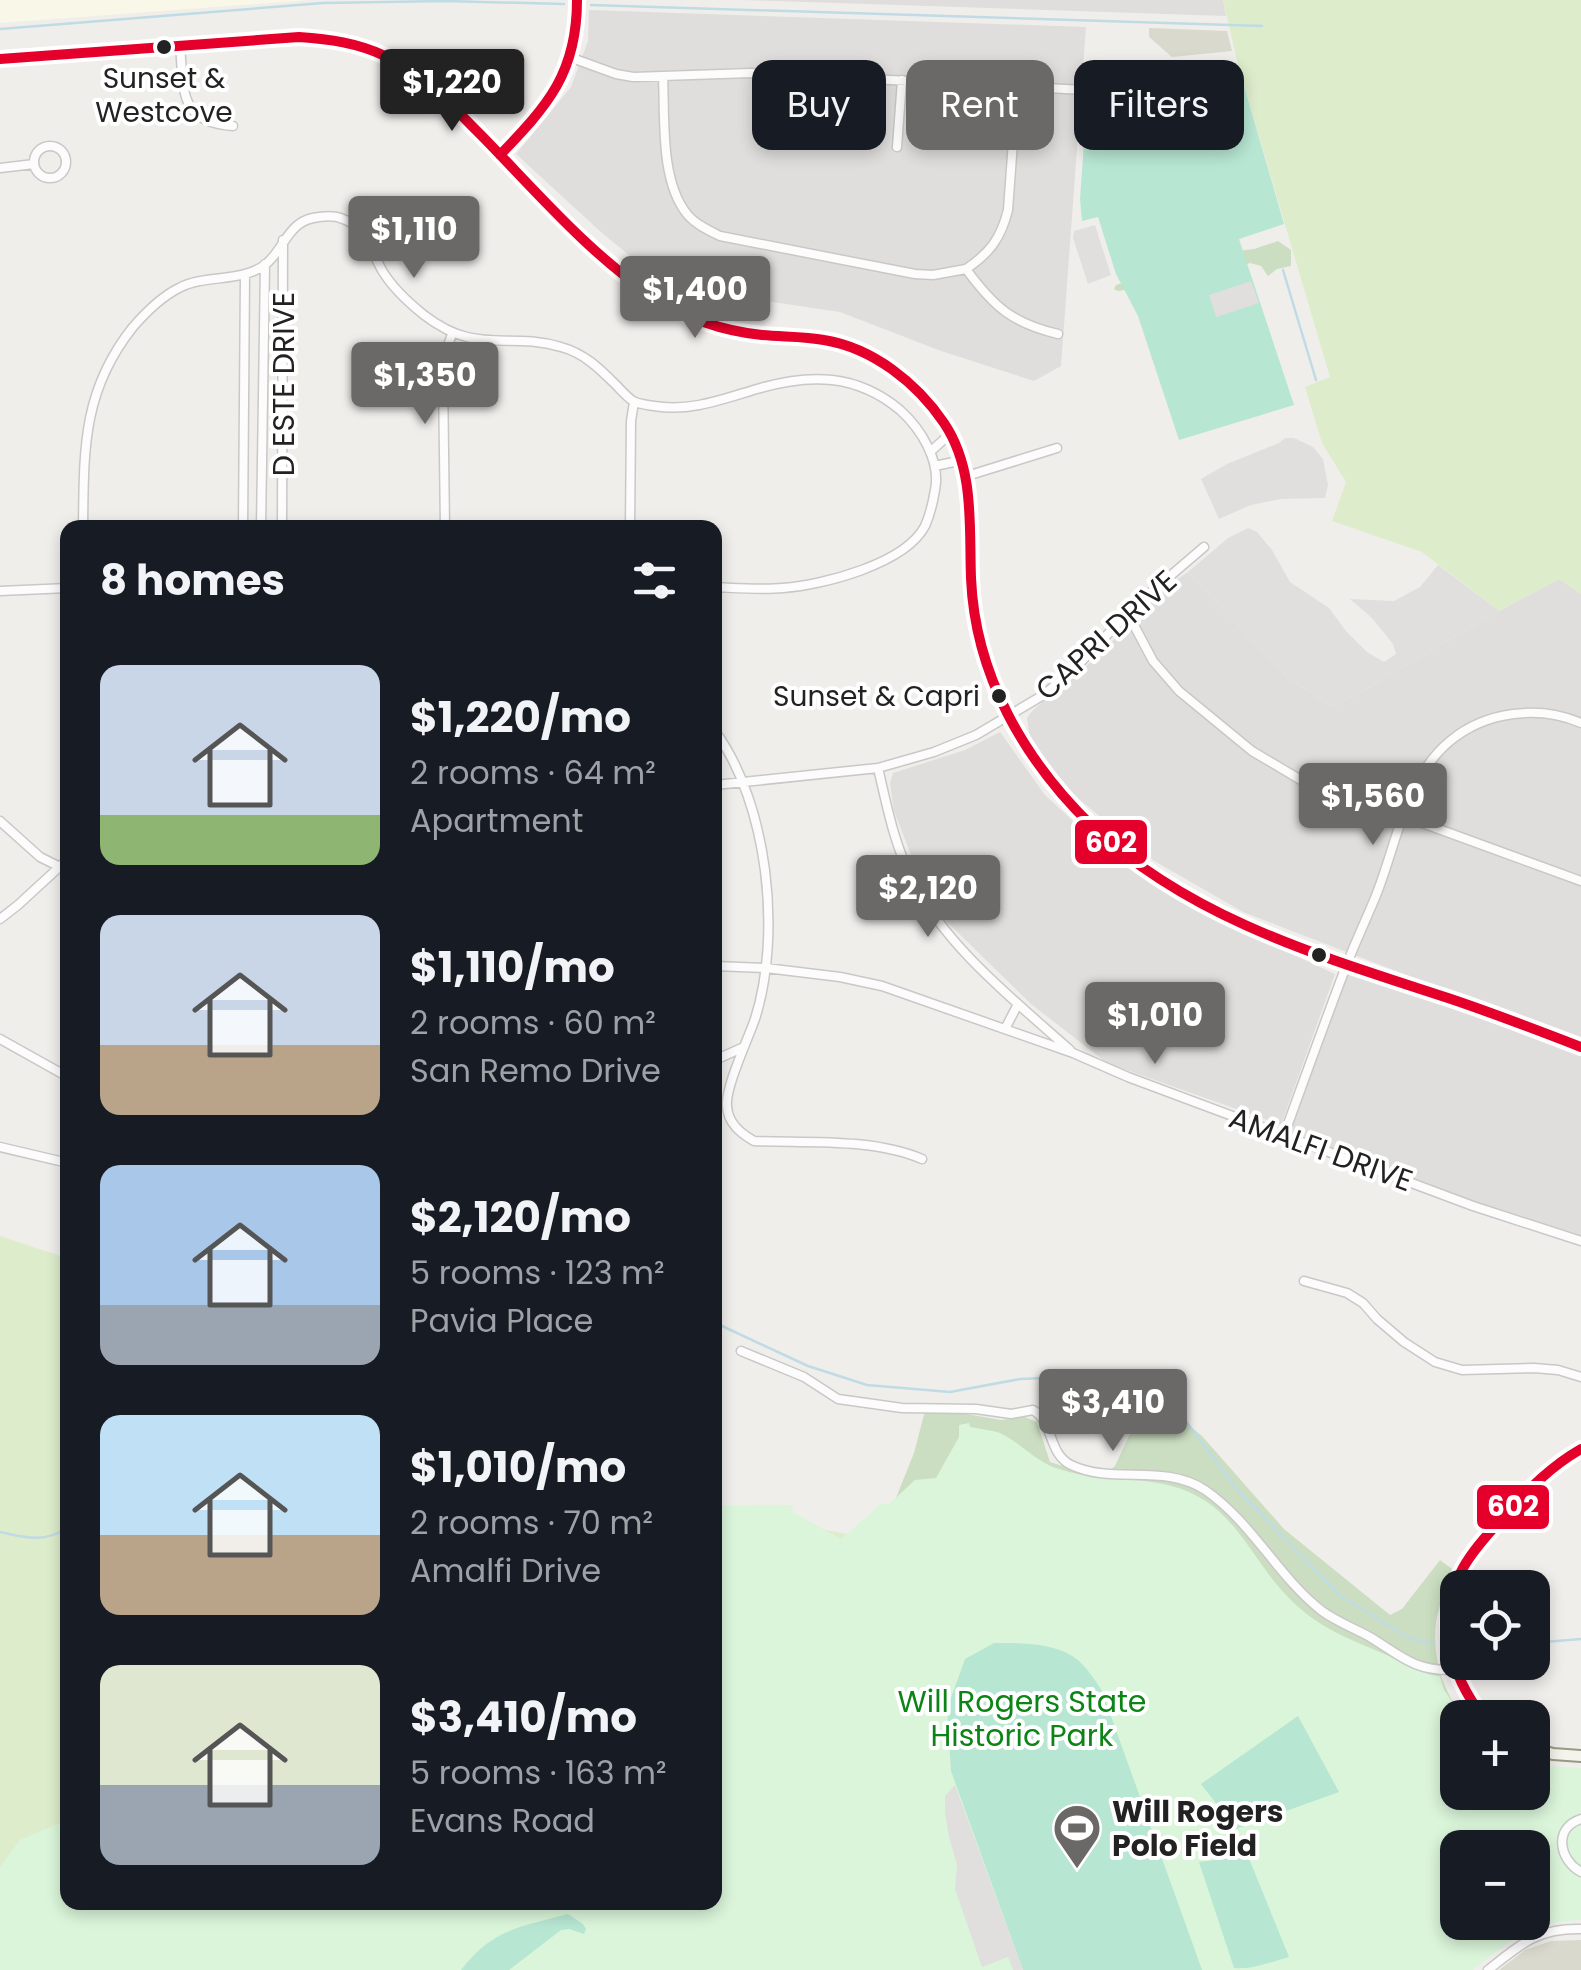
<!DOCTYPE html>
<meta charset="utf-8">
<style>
body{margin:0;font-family:Poppins,sans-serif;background:#20242c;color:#f1f3f6;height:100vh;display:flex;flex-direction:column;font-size:38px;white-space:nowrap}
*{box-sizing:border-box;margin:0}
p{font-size:32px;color:#9ea1a6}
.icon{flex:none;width:55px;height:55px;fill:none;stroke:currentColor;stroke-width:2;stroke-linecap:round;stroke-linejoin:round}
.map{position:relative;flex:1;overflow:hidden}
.details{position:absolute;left:60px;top:520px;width:662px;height:1390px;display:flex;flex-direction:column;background:#171b24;border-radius:20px;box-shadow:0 5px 15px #0003}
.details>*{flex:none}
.banner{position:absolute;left:752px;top:60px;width:678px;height:90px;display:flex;gap:20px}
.buttons{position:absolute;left:1440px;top:1570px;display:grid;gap:20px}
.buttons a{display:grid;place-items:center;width:110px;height:110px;border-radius:20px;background:#171b24;box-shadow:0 5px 15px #0003;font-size:50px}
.price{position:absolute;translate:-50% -85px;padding:0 22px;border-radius:10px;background:#6a6968;color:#fff;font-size:32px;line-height:65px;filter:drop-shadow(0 2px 5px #0008)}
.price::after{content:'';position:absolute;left:50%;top:60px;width:30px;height:22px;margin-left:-15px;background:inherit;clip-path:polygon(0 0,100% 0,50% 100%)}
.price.on{background:#222;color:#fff}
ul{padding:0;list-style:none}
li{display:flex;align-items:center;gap:30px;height:250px;padding:0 40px}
li span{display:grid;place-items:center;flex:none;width:280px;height:200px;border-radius:20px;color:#555}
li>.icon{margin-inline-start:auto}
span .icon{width:120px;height:120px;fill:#fffc;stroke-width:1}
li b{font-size:42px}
h2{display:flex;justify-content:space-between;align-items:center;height:120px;padding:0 40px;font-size:42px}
.chip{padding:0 35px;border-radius:20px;background:#171b24;box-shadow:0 5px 15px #0003;font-size:35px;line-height:90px}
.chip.on{background:#6a6968;color:#fff}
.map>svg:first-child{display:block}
</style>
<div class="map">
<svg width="1581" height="1970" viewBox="0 0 1581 1970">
<rect width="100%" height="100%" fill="#f0eeeb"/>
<path fill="#dfdedc" d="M 744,0 L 1223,0 L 1226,16 Z
M 589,10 L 1086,27 L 1061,366 L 1034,381 L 941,351 L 840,312 L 703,292 L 641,265 L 602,233 L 516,154 L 571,87 L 588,41 Z
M 1188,572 L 1288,678 L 1331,706 L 1342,703 L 1499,611 L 1559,579 L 1581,594 L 1581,1037 L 1409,976 L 1243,912 L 1151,859 L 1068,790 L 1030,739 L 1027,718 L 1033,710 L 1097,657 L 1166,587 Z
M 1000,732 L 1045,795 L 1115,860 L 1201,912 L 1335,974 L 1281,1125 L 1107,1063 L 1031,1004 L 947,922 L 920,878 L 894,811 L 890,783 L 893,773 L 965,750 Z
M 1346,965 L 1581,1047 L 1581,1241 L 1284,1135 Z"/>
<path fill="#f8f7e8" d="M 0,0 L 311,0 L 0,23 Z"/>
<path fill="#d9d9cd" d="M 1149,28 L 1227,31 L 1232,51 L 1172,57 L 1149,37 Z
M 1581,1940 L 1581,1970 L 1499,1970 L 1525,1950 L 1551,1941 Z"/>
<path fill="#ddeccb" d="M 1223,0 L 1581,0 L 1581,594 L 1559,579 L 1499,611 L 1422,552 L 1332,521 L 1346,482 L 1322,443 L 1305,387 L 1330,377 L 1238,65 Z
M 0,1236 L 67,1258 L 68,1902 L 715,1902 L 715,1497 L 728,1512 L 879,1540 L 844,1918 L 0,1970 Z"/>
<path fill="#cbdec1" d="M 1278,241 L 1291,250 L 1291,266 L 1277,269 L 1268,276 L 1261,266 L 1250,263 L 1207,277 L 1118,291 L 1114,289 L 1116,285 L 1217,254 L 1254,249 Z
M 1149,1392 L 1202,1436 L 1284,1529 L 1390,1615 L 1402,1609 L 1440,1560 L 1452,1569 C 1447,1586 1439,1604 1436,1622 C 1432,1658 1442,1689 1463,1717 L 879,1540 L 914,1453 L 926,1407 L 1001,1420 L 1025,1417 L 1037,1422 L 1050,1462 L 1100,1478 L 1115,1466 Z"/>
<path fill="#daf5da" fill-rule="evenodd" d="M 969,1423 L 970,1427 C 980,1429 991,1430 1000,1433 C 1021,1443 1036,1462 1059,1469 C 1107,1485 1162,1471 1207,1502 C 1241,1525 1258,1566 1286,1595 C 1319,1630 1349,1638 1391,1657 C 1408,1665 1421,1675 1440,1676 L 1444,1690 L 1463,1717 L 1458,1718 L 1458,1792 L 1532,1792 L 1533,1761 L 1551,1766 L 1581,1768 L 1581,1920 C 1534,1921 1508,1941 1473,1970 L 0,1970 L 0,1867 L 20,1840 L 67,1820 L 68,1902 L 715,1902 L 715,1506 L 792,1505 L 793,1512 L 841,1539 L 881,1504 L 889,1504 L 915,1480 L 936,1478 L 959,1437 L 959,1425 ZM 1458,1848 L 1532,1848 L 1532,1922 L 1458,1922 Z"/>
<path fill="#b7e6d2" d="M 1230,61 L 1238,65 L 1284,224 L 1239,239 L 1294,405 L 1179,440 L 1138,316 L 1116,274 L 1098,217 L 1082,221 L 1080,199 L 1087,99 L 1182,66 Z
M 994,1643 C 1021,1643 1062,1642 1082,1664 C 1090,1672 1096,1682 1102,1691 L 1202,1970 L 1023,1970 L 951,1771 L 947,1709 L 965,1659 Z
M 1298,1716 L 1339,1792 L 1236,1829 L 1201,1784 Z
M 1248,1856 L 1289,1957 C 1271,1962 1251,1970 1234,1968 L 1199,1862 Z
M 568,1914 L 583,1924 L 586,1929 L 584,1934 L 569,1929 L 561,1930 L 509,1970 L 461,1970 C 493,1928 521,1927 568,1914 Z"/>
<path fill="#e0dfde" d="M 1095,225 L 1111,275 L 1088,284 L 1073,238 L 1074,231 Z
M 1251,281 L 1259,303 L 1216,317 L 1209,295 Z
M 1285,438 L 1294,438 L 1313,447 L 1323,459 L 1328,485 L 1325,498 L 1281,499 L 1251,505 L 1219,519 L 1201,479 L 1227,464 L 1279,443 Z
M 1248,528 L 1257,532 L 1272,550 L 1290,582 L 1329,608 L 1346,631 L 1367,652 L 1384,662 L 1396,654 L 1393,644 L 1372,618 L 1350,599 L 1394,601 L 1420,587 L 1438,565 L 1499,611 L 1342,703 L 1331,706 L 1288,678 L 1188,572 L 1228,538 Z
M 955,1785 L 1023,1970 L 1013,1970 L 1008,1957 L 982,1967 L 955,1889 L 957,1865 L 949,1837 L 945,1812 L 945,1796 Z"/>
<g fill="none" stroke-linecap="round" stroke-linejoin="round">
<path stroke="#bfdbe3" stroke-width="2.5" d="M 591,5 L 1262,26
M 0,29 L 323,3 L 446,1 L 564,4
M 1283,270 L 1316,380
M 715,1320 L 722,1326 L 808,1366 L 867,1385 L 950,1392 L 1020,1379 L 1121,1375 L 1179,1412 L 1238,1491 L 1342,1597 L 1413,1640 L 1434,1643
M 0,1532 C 28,1538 42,1543 68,1528
M 1532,1643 L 1581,1639"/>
<g stroke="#c9c8c7" stroke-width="11">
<path id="street" d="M 180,46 C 184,89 178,123 233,126
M 572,58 L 616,74 L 633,77 L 751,73 L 1085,90
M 663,77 C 665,118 660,181 687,214 C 695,224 708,230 720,236 L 915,274 L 933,275 L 966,269 C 994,307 1012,323 1058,334
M 784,126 L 786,75
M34 162a16 16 0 1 1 32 0a16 16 0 1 1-32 0Z
M 897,147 L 902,80
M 0,168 L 34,164
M 966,269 C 990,253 1001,238 1008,210 L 1017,87
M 930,452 L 951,433
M 935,466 L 963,460
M 967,476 L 1057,448
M 83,528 C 84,450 82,391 133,327 C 146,312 161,297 179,288 C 205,274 242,283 266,264 C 284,249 288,223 313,218 C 323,216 334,215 343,219 C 367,227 371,252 383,272 C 393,288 409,303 424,315 C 477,356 507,331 561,347 C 584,353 600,369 616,385 C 621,390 627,397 633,401 C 638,404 648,405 654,406 C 691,412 723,399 757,389 C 810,373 857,374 900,410 C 921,429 941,461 935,490 C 933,502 930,515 925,526 C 905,564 823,585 783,588 C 761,590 737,588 715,587
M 243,528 L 245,274
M 261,528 L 265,264
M 282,528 L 283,240
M 445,528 L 443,377 L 446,351 L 452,334
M 630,528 L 631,421 L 634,402
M 0,591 L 68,588
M 1128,614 L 1153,661 L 1179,691 L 1252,751 L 1306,783 L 1403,816 L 1581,881
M 715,731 C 768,804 782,934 755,1019 C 748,1039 725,1088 727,1106 C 728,1123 740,1133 754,1141 C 807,1143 873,1138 922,1159
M 878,768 C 887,806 894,844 912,879 C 945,946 1014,1000 1070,1050
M 715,785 L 878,768 L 934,752 L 976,735 L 1045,694 L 1078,665 L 1135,606 L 1204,547
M 0,821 L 40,857 L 68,871
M 0,919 L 18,905 L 68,859
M 715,966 L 766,968 L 840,977 L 882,986 L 1073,1053 L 1128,1077 L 1473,1206 L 1581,1241
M 1005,1029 L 1018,1004
M 0,1039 L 68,1077
M 715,1060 L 744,1047
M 1284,1135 C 1304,1080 1324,1024 1345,969 C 1354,945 1365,922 1375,898 C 1397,845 1404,779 1450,741 C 1486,711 1539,705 1581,723
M 0,1147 L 68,1163
M 1304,1281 L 1347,1293 L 1363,1303 L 1377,1319 L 1404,1342 L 1435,1362 L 1462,1370 L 1534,1368 L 1558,1370 L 1581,1377
M 741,1351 L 804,1377 L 838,1399 L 902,1408 L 976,1409 L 1011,1414 L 1033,1410 C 1054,1422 1048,1454 1071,1465 C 1113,1485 1164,1463 1205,1490 C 1252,1522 1278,1577 1322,1611 C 1337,1622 1354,1628 1370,1637 C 1401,1656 1414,1671 1453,1670
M 1581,1819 C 1553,1828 1559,1860 1581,1872
M 1488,1970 C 1521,1944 1537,1928 1581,1929"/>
</g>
<g stroke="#999a82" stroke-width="14">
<path id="secondary" d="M 0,59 L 299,37 C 353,40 389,51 432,86 C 472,126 512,167 552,207 C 589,243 625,281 670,307 C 702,326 742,334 779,336 C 798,337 817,337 835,342 C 868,352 901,372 924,397 C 998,475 954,554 980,645 C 1014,768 1098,847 1208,907 C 1250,930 1298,947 1343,964 C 1386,980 1431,991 1474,1007 C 1510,1019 1546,1034 1581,1047
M 500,155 C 546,108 582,70 577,0
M 1484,1718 C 1448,1679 1434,1615 1463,1568 C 1474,1548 1491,1531 1506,1514 C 1529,1488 1550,1465 1581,1449
M 1532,1748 L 1553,1754 L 1581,1756"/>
</g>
<use href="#street" stroke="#fdfcfc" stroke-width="8"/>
<use href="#secondary" stroke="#f4f4ed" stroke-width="10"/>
<g stroke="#fff" stroke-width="18">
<path id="bus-1" d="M 0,59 L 299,37 C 329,39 358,43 385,56 C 423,74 451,105 480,134 C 535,190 589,254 654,297 C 687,319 723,331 762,335 C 783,337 804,336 824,340 C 873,348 917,383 944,423 C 975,469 969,526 971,578 C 975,675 1024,760 1092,826 C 1190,919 1323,957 1448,998 C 1493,1013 1537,1030 1581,1047
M 500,155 C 548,105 577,73 577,0
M 1484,1718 C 1449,1674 1435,1619 1463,1568 C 1474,1548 1491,1531 1506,1514 C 1529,1489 1551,1466 1581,1449"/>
</g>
<use href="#bus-1" stroke="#e4002b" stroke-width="10"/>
</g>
<defs>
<g id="stadium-pin" transform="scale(2.5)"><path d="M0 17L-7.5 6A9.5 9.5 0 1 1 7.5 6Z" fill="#6a6968" stroke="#fff"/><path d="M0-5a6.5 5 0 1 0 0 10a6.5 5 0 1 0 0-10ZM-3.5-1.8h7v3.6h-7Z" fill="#fff"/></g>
</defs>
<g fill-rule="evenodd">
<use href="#stadium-pin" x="1077" y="1828"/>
</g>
<g fill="#222" stroke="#fff" stroke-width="4">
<circle cx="164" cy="47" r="9"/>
<circle cx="999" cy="696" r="9"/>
<circle cx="1319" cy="955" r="9"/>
</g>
<g text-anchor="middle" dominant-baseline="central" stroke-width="8" stroke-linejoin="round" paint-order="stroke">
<g font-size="28" fill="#222" stroke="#fff">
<text x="164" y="78">Sunset &amp;<tspan x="164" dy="34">Westcove</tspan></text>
<text x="980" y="696" text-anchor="end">Sunset &amp; Capri</text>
</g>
<g font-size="30" fill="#222" stroke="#fff">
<text transform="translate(283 384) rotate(-90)">D ESTE DRIVE</text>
<text transform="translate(1106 635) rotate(-42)">CAPRI DRIVE</text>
<text transform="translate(1321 1149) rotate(20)">AMALFI DRIVE</text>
</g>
<g font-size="30" fill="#0c8416" stroke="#fff">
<text x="1022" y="1701">Will Rogers State<tspan x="1022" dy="34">Historic Park</tspan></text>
</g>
<g font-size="30" font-weight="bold" fill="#222" stroke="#fff" text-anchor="start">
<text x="1112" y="1811">Will Rogers<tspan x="1112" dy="34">Polo Field</tspan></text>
</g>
</g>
<g stroke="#fff" stroke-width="4">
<rect x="1073" y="818" width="76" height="48" rx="10" fill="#e4002b"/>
<rect x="1475" y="1483" width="76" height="48" rx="10" fill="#e4002b"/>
</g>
<g font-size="28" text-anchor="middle" font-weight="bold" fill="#fff">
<text x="1111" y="852">602</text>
<text x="1513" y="1516">602</text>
</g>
</svg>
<div class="buttons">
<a><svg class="icon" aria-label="locate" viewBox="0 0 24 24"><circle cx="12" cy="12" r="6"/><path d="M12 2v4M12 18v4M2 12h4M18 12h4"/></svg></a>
<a>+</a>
<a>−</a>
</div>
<b class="price on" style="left:452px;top:134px">$1,220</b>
<b class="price" style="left:414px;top:281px">$1,110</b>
<b class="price" style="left:695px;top:341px">$1,400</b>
<b class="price" style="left:425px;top:427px">$1,350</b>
<b class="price" style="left:1373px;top:848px">$1,560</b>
<b class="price" style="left:928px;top:940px">$2,120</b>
<b class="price" style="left:1155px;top:1067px">$1,010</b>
<b class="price" style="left:1113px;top:1454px">$3,410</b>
<div class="banner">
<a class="chip">Buy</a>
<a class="chip on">Rent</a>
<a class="chip">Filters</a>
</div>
<section class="details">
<h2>8 homes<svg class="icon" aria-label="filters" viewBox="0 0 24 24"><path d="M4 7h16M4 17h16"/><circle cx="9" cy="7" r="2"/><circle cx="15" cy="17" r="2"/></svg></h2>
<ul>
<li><span style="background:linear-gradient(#c9d6e8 75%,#8fb573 0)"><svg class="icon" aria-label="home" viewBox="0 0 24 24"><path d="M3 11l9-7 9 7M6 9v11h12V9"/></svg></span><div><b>$1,220/mo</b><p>2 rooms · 64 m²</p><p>Apartment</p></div></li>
<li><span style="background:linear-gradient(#c9d6e8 65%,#b9a48a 0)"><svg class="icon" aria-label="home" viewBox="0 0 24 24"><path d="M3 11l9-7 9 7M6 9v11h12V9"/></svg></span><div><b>$1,110/mo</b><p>2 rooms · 60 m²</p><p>San Remo Drive</p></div></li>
<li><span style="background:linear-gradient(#a9c7e8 70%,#9aa5b1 0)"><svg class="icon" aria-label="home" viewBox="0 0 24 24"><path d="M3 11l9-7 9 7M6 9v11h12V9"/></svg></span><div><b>$2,120/mo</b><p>5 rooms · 123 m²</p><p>Pavia Place</p></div></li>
<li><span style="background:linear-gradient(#bfe0f5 60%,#b9a48a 0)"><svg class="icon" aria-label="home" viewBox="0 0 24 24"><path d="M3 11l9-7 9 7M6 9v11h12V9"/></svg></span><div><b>$1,010/mo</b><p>2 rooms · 70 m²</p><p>Amalfi Drive</p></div></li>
<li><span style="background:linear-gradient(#dfe7d0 60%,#9aa5b1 0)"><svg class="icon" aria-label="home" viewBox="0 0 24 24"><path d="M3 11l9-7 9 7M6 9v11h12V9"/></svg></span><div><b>$3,410/mo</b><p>5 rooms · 163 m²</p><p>Evans Road</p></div></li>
</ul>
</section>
</div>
